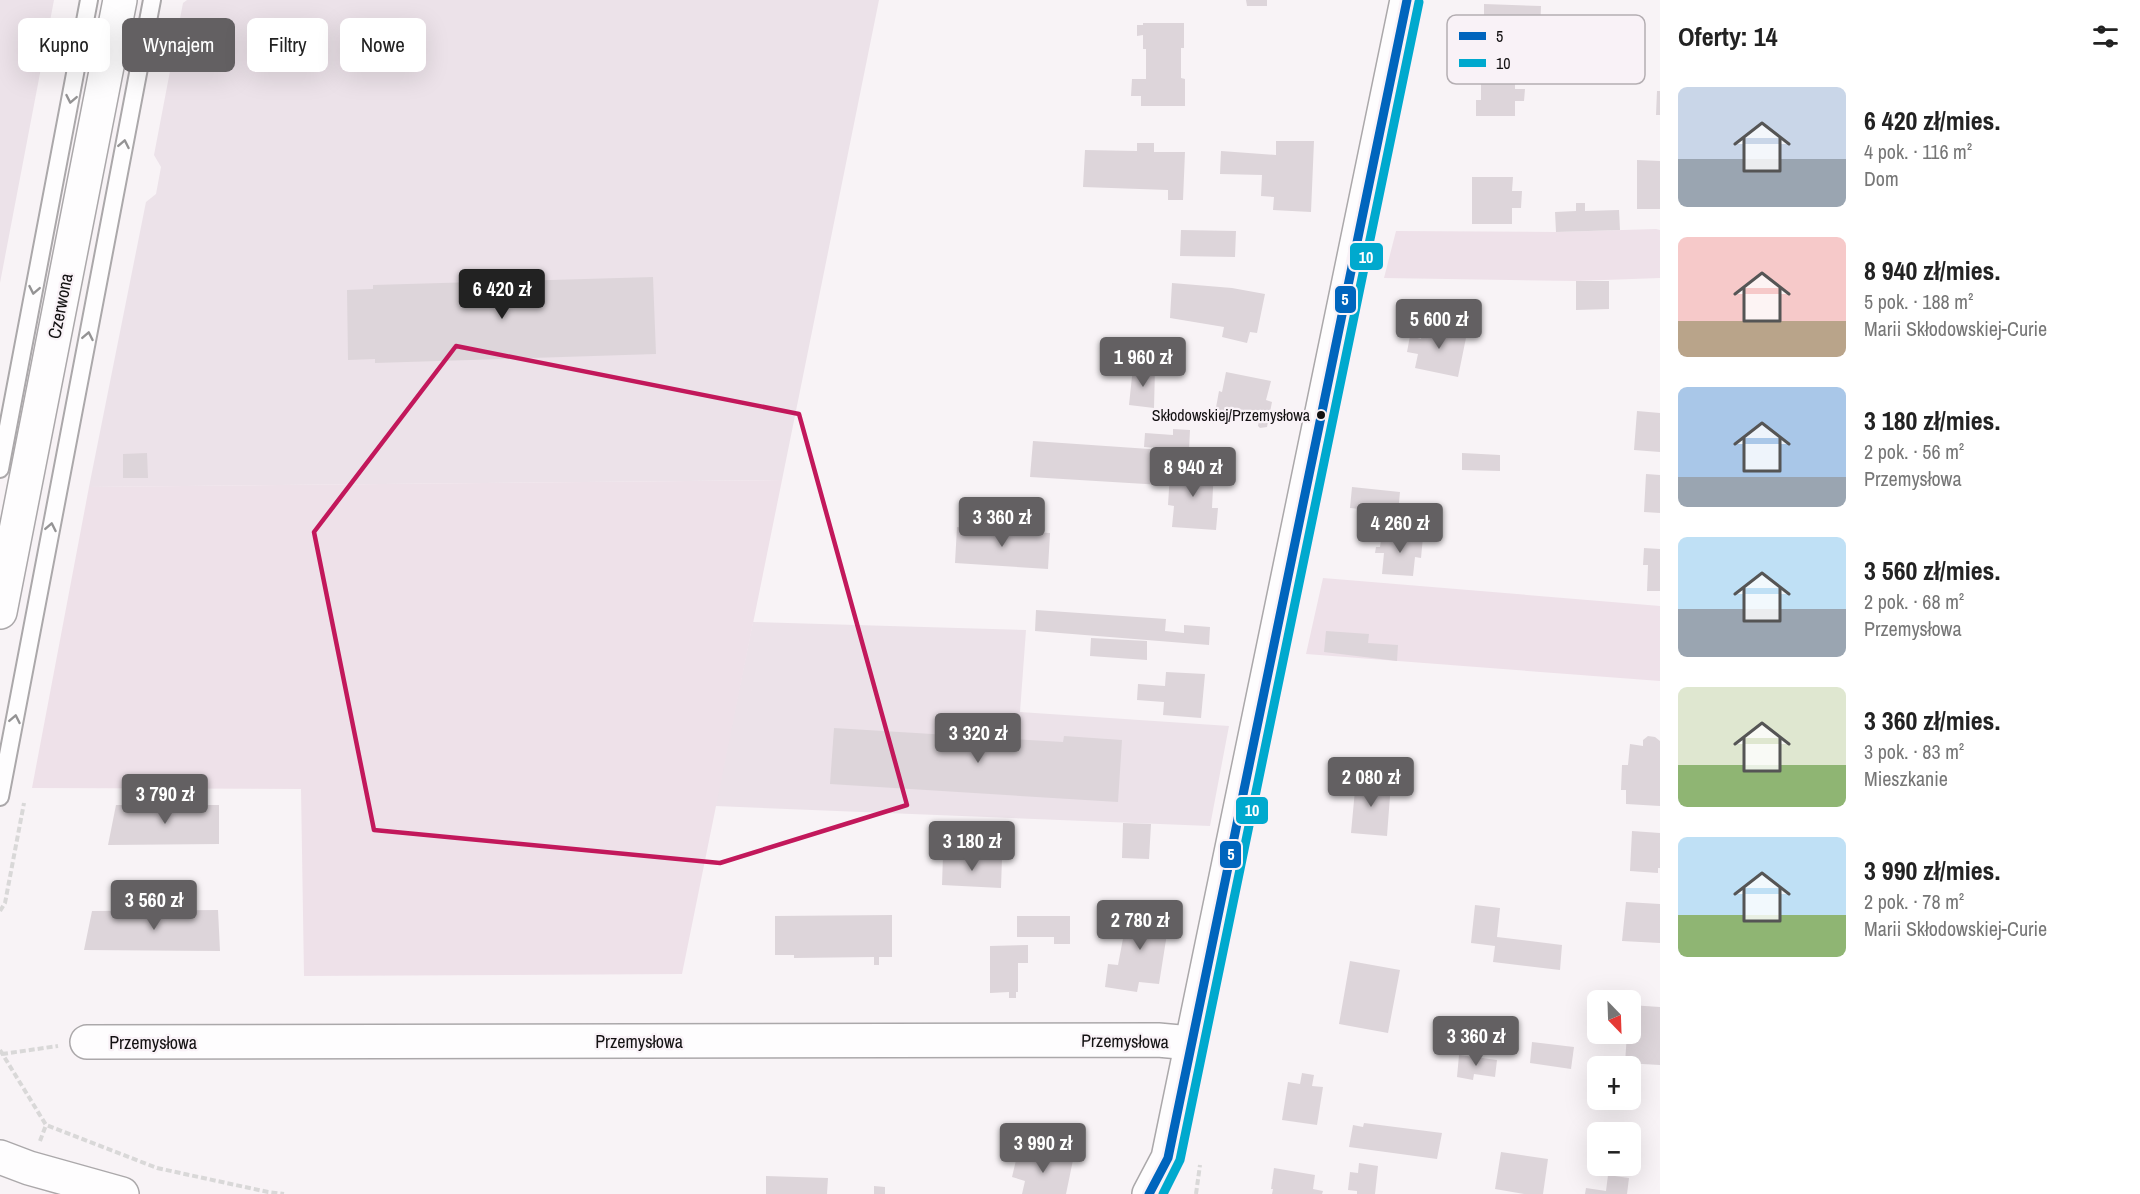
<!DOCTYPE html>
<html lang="pl">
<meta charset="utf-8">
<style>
body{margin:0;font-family:"Archivo Narrow",sans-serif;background:#f6f6f6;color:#222;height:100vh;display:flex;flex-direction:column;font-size:22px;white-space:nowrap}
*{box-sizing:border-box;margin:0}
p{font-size:20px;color:#767676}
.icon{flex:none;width:33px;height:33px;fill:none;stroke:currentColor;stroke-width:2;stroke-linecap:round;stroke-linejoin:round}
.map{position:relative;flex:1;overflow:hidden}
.drawer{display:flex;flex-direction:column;background:#fff;width:480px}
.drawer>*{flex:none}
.top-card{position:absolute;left:18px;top:18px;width:570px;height:54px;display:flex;gap:12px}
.needle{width:39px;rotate:157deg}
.controls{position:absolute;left:1587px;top:990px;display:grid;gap:12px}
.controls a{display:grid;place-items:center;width:54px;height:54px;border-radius:9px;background:#fff;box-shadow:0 6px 24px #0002;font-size:30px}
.price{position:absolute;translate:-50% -51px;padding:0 14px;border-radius:6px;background:#636062;color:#fff;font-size:20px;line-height:39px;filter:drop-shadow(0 2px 3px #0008)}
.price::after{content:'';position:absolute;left:50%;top:36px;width:18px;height:14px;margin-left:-9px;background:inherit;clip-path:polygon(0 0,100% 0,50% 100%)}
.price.on{background:#222;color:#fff}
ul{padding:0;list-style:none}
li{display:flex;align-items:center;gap:18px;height:150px;padding:0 18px}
li span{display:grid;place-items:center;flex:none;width:168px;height:120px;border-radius:9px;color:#555}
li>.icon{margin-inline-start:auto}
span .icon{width:72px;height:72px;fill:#fffc;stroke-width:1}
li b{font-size:26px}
h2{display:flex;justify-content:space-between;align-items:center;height:72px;padding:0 18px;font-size:26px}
.tag{padding:0 21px;border-radius:9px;background:#fff;box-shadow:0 6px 24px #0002;font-size:21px;line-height:54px}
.tag.on{background:#636062;color:#fff}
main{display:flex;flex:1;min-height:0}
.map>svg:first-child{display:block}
</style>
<main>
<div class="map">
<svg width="1660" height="1194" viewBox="0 0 1660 1194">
<rect width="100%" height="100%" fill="#f8f3f6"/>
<path fill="#ece2e9" d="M 0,0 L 54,0 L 0,283 Z
M 187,0 L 879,0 L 782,480 L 89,487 L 146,202 L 156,194 L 161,167 L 154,155 L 183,3 Z
M 753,622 L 1026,630 L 1020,712 L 1229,726 L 1210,826 L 715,806 Z"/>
<path fill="#eee1e9" d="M 1656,229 L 1660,230 L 1660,278 L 1576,281 L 1384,278 L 1396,231 L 1556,232 Z
M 782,480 L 682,974 L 304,976 L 301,789 L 32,788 L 89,487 Z
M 1323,578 L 1660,606 L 1660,681 L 1306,654 Z"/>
<path fill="#ddd5da" d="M 1246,0 L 1267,0 L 1267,6 L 1247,6 Z
M 1484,4 L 1541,6 L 1540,31 L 1527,31 L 1527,44 L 1484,44 Z
M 1143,23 L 1184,23 L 1184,48 L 1181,48 L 1181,78 L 1185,79 L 1185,106 L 1141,106 L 1141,96 L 1131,96 L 1132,79 L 1146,79 L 1146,49 L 1143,49 L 1143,35 L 1137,36 L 1137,25 L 1143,25 Z
M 1481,78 L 1515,78 L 1515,89 L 1525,89 L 1524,101 L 1515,101 L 1515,116 L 1476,116 L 1476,100 L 1481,100 Z
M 1657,91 L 1660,91 L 1660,115 L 1656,115 Z
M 1276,141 L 1314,141 L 1311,212 L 1273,210 L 1274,197 L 1261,196 L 1262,175 L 1220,174 L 1221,151 L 1276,155 Z
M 1137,143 L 1154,143 L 1154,152 L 1185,152 L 1183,200 L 1168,200 L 1168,190 L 1083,187 L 1085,150 L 1137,151 Z
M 1637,160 L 1660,161 L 1660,209 L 1637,209 Z
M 1472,177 L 1513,177 L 1512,191 L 1522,191 L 1521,208 L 1512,208 L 1512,224 L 1472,224 Z
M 1576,203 L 1585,203 L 1585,211 L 1619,210 L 1620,230 L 1556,232 L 1555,212 L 1576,211 Z
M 1181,230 L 1236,231 L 1235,257 L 1180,256 Z
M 653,277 L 656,354 L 375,363 L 375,359 L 348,360 L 347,290 L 373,289 L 373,285 Z
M 1576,281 L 1609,281 L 1609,309 L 1576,310 Z
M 1172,283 L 1232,288 L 1265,294 L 1257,333 L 1250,332 L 1247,343 L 1222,337 L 1224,327 L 1170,318 Z
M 1424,324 L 1467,333 L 1458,377 L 1415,368 L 1418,354 L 1407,352 L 1410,336 L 1421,339 Z
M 1133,367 L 1155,369 L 1154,408 L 1129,405 Z
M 1226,372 L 1271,381 L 1266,400 L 1272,402 L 1267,427 L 1260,428 L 1258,426 L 1259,421 L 1215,413 L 1219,391 L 1222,392 Z
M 1637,411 L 1660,413 L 1660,452 L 1634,450 Z
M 1173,429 L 1190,430 L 1189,450 L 1144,447 L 1145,433 L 1173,435 Z
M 1033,441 L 1164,450 L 1162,485 L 1030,477 Z
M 147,453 L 148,478 L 123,478 L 123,454 Z
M 1462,453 L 1500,455 L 1500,471 L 1462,470 Z
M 1177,466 L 1214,468 L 1212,508 L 1218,508 L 1216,530 L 1172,527 L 1174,506 L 1168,505 L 1170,473 L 1176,473 Z
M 1646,474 L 1660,475 L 1660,513 L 1644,512 Z
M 1352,487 L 1400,492 L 1398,513 L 1350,508 Z
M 957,527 L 1050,533 L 1048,569 L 955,563 Z
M 1382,534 L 1423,537 L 1421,558 L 1415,557 L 1413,576 L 1382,574 L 1384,553 L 1375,553 L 1376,547 L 1380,547 Z
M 1644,548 L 1660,549 L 1660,591 L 1647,591 L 1648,565 L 1643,565 Z
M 1036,610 L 1166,619 L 1165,631 L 1184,633 L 1184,625 L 1210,627 L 1209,645 L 1035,631 Z
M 1326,631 L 1369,634 L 1368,643 L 1398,645 L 1397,661 L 1324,652 Z
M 1091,638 L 1147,641 L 1147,660 L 1090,656 Z
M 1166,672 L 1205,674 L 1201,718 L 1163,715 L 1164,702 L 1137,700 L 1138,684 L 1165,686 Z
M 834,728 L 1063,742 L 1064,736 L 1122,740 L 1118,802 L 830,784 Z
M 1648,736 L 1655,737 L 1660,741 L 1660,806 L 1626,804 L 1626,790 L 1621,790 L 1622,765 L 1628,765 L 1630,744 L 1643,746 L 1643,740 Z
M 1356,779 L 1391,783 L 1387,836 L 1351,833 Z
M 116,805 L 219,805 L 219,844 L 108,845 Z
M 1123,823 L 1151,824 L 1149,859 L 1122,858 Z
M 1632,831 L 1660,833 L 1660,868 L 1658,868 L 1658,873 L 1630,871 Z
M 943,855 L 1002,858 L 1001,888 L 942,885 Z
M 1626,902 L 1660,904 L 1660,943 L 1622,941 Z
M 1475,905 L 1500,908 L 1497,937 L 1562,945 L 1560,970 L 1493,962 L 1495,946 L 1471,943 Z
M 1129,907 L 1160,912 L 1159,919 L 1169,921 L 1159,984 L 1139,982 L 1137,992 L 1105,987 L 1108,964 L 1118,965 Z
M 218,910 L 220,951 L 84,950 L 92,911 Z
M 892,915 L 892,957 L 879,957 L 879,965 L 874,965 L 874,957 L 794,958 L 794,955 L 775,955 L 775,916 Z
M 1017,916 L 1070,916 L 1070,944 L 1054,944 L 1054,937 L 1017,937 Z
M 1028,945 L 1028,963 L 1018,963 L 1018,992 L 1016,992 L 1016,998 L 1009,998 L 1009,992 L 990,993 L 990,946 Z
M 1350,961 L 1400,970 L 1388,1033 L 1339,1024 Z
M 1630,1005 L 1660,1007 L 1660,1065 L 1625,1063 L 1627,1034 L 1630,1034 Z
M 1532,1042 L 1574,1047 L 1571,1069 L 1530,1063 Z
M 1459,1055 L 1497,1060 L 1495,1077 L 1474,1074 L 1473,1080 L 1457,1077 Z
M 1302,1073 L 1314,1075 L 1312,1086 L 1323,1087 L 1317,1125 L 1282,1120 L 1288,1082 L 1300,1084 Z
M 1364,1123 L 1442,1133 L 1437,1159 L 1349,1147 L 1353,1125 L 1363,1127 Z
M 1031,1151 L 1073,1160 L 1066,1194 L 1022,1194 L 1025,1181 L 1012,1177 L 1017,1156 L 1030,1159 Z
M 1501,1152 L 1548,1159 L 1543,1194 L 1524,1194 L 1495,1189 Z
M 1359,1163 L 1378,1166 L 1375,1194 L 1357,1194 L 1357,1191 L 1348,1190 L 1350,1172 L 1358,1173 Z
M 1274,1168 L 1315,1175 L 1313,1189 L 1323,1191 L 1322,1194 L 1272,1194 L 1273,1189 L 1271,1189 Z
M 1608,1175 L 1629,1178 L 1627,1194 L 1585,1194 L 1586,1188 L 1606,1191 Z
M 766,1176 L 828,1178 L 827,1194 L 766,1194 Z
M 874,1186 L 885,1187 L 885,1194 L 874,1194 Z"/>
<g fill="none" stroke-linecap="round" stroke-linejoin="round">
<g stroke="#aba8aa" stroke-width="20">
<path id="lane" d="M 0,469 L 89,0
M 0,797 L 152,0"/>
</g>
<g stroke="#aba8aa" stroke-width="36">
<path id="street" d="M 87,1042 L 1158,1040 L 1191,1043"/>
</g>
<g stroke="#aba8aa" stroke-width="36">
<path id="secondary" d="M 0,612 L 120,0
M 0,1157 L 29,1168 L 122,1194
M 1149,1194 L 1168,1158 L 1407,0"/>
</g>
<path stroke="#d9d8d8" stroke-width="4" stroke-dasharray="6 3" stroke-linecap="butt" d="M 0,911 L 5,903 L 24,803
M 0,1050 L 46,1125 L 157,1168 L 268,1192 L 284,1194
M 2,1054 L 58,1046
M 40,1141 L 46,1125
M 1196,1194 L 1200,1165"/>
<use href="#lane" stroke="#fefdfe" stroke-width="16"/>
<use href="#street" stroke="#fefdfe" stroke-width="33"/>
<use href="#secondary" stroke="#fefdfe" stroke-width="33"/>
<g stroke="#f9f2f7" stroke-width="14">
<path id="bus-1" d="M 1149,1194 L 1168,1158 L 1407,0"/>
</g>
<g stroke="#f9f2f7" stroke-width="14">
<path id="bus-2" d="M 1163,1194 L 1180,1160 L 1419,2"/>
</g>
<use href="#bus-1" stroke="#0065bd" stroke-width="9"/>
<use href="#bus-2" stroke="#00a9ce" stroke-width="9"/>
</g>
<defs><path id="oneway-chevron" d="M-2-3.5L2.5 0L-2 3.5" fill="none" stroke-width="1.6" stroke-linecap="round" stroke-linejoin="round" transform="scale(1.5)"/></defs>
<g stroke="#949394">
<use href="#oneway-chevron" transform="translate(71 99) rotate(101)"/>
<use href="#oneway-chevron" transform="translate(124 144) rotate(-79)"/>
<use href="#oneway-chevron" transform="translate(34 290) rotate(101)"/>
<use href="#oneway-chevron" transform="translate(88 336) rotate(-79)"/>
<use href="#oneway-chevron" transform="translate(51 527) rotate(-79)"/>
<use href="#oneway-chevron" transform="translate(15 719) rotate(-79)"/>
</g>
<path fill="none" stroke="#c2185b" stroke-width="4.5" stroke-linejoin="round" d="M 456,346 L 799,414 L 907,805 L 720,863 L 374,830 L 314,532 Z"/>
<circle fill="#131112" stroke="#f9f2f7" stroke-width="2" cx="1321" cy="415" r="5"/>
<g text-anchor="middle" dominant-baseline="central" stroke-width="4.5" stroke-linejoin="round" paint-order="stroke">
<g font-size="16" fill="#131112" stroke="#f9f2f7" text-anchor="end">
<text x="1310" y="415">Skłodowskiej/Przemysłowa</text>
</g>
<g font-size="18" fill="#131112" stroke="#f9f2f7">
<text transform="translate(60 306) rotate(-79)">Czerwona</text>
<text x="639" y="1041">Przemysłowa</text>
<text transform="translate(1125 1041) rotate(1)">Przemysłowa</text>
<text x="153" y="1042">Przemysłowa</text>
</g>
</g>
<rect x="1447" y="15" width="198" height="69" rx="9" fill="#f9f2f7" stroke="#b4aeb2" stroke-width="1.5"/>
<rect x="1459" y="32" width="27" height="8" fill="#0065bd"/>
<rect x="1459" y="59" width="27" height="8" fill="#00a9ce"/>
<g font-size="16" fill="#131112">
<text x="1496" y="42">5</text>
<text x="1496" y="69">10</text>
</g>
<g stroke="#f9f2f7" stroke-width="2">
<rect x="1349" y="242" width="35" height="29" rx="6" fill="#00a9ce"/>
<rect x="1334" y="285" width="23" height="29" rx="6" fill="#0065bd"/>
<rect x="1235" y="796" width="34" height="29" rx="6" fill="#00a9ce"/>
<rect x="1219" y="840" width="23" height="29" rx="6" fill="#0065bd"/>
</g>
<g font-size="16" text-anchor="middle" font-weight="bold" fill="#fff">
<text x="1366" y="263">10</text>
<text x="1345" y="305">5</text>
<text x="1252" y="816">10</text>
<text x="1231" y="860">5</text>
</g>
</svg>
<div class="controls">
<a><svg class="needle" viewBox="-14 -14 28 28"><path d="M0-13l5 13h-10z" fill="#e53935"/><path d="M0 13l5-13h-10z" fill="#767676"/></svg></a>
<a>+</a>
<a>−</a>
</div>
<b class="price on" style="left:502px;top:320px">6 420 zł</b>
<b class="price" style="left:1439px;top:350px">5 600 zł</b>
<b class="price" style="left:1143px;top:388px">1 960 zł</b>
<b class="price" style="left:1193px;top:498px">8 940 zł</b>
<b class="price" style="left:1002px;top:548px">3 360 zł</b>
<b class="price" style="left:1400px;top:554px">4 260 zł</b>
<b class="price" style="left:978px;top:764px">3 320 zł</b>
<b class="price" style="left:1371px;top:808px">2 080 zł</b>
<b class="price" style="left:165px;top:825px">3 790 zł</b>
<b class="price" style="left:972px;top:872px">3 180 zł</b>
<b class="price" style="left:154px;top:931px">3 560 zł</b>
<b class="price" style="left:1140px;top:951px">2 780 zł</b>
<b class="price" style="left:1476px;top:1067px">3 360 zł</b>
<b class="price" style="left:1043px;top:1174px">3 990 zł</b>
<div class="top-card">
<a class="tag">Kupno</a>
<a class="tag on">Wynajem</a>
<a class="tag">Filtry</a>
<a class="tag">Nowe</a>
</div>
</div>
<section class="drawer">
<h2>Oferty: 14<svg class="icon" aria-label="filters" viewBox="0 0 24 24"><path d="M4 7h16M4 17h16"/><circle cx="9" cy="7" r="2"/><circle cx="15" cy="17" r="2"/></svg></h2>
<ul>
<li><span style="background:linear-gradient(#c9d6e8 60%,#9aa5b1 0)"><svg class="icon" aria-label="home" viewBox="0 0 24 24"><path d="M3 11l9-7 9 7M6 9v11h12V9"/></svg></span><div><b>6 420 zł/mies.</b><p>4 pok. · 116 m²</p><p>Dom</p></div></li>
<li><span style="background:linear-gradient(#f6c9c9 70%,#b9a48a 0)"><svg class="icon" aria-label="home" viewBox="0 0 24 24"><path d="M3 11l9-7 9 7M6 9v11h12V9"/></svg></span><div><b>8 940 zł/mies.</b><p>5 pok. · 188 m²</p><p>Marii Skłodowskiej-Curie</p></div></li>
<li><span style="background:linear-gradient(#a9c7e8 75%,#9aa5b1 0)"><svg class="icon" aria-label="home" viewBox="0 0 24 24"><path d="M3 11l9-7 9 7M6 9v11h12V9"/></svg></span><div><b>3 180 zł/mies.</b><p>2 pok. · 56 m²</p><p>Przemysłowa</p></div></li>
<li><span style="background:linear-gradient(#bfe0f5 60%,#9aa5b1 0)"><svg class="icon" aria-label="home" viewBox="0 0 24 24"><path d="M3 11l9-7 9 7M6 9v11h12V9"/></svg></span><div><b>3 560 zł/mies.</b><p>2 pok. · 68 m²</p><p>Przemysłowa</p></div></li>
<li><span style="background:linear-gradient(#dfe7d0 65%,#8fb573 0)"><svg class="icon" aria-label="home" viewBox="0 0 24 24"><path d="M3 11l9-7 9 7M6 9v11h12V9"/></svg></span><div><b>3 360 zł/mies.</b><p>3 pok. · 83 m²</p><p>Mieszkanie</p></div></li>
<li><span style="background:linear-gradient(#bfe0f5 65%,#8fb573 0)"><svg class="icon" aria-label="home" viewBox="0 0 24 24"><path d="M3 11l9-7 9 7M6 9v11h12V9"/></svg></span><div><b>3 990 zł/mies.</b><p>2 pok. · 78 m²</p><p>Marii Skłodowskiej-Curie</p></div></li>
</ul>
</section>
</main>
